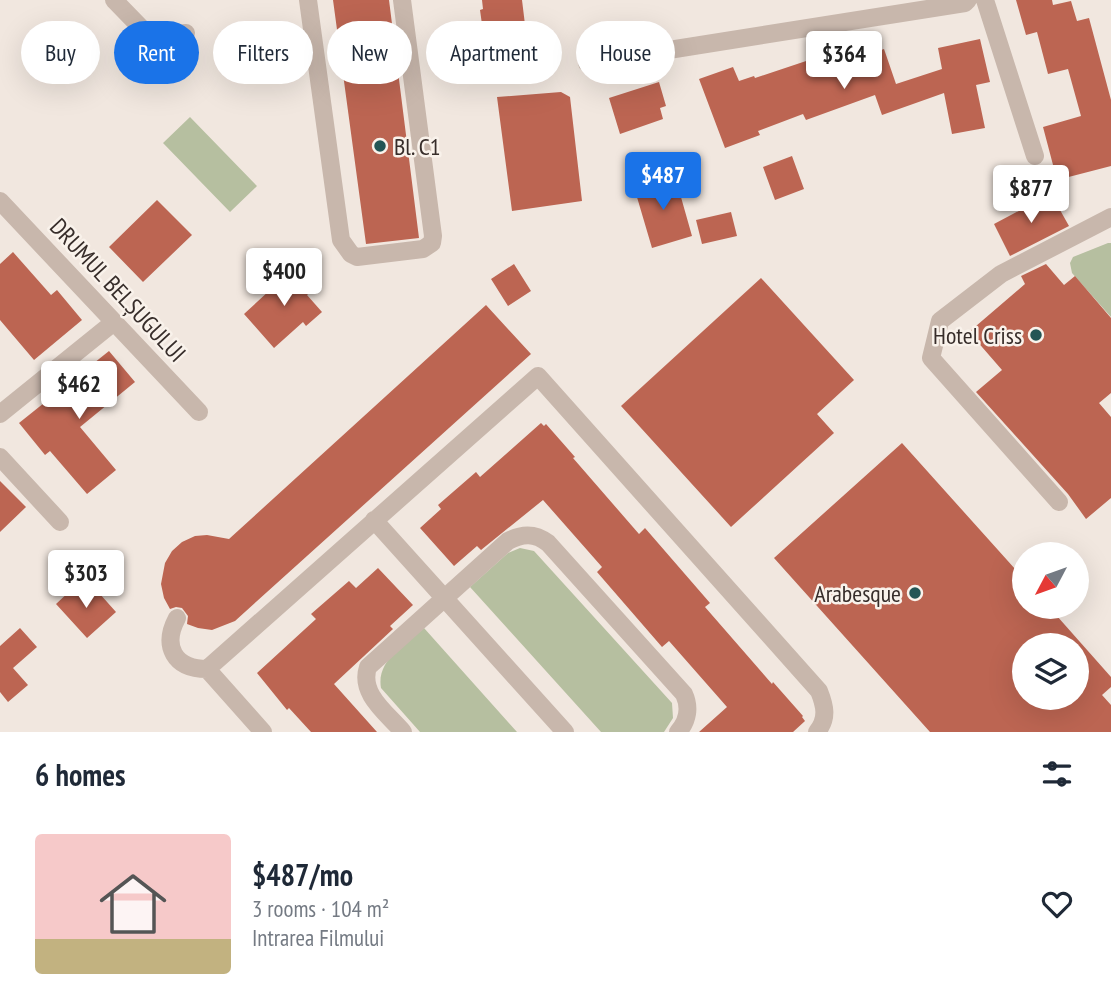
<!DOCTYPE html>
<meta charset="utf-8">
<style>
body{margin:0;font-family:"PT Sans Narrow",sans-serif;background:#f2f2f3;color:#1f2937;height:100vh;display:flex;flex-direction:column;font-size:26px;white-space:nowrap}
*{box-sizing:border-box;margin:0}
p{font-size:23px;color:#747a83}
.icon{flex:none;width:38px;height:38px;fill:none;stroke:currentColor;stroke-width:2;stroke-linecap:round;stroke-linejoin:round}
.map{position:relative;height:732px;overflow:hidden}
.sheet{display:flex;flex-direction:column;background:#fff;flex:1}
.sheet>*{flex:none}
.banner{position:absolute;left:21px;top:21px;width:700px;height:63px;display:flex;gap:14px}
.needle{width:46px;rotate:229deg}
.tools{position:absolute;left:1012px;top:542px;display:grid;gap:14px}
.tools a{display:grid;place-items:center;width:77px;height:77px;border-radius:50%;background:#fff;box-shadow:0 7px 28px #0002;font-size:35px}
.price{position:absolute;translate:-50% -60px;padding:0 16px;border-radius:7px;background:#fff;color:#222;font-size:23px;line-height:46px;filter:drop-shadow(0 2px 4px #0008)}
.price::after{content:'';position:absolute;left:50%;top:42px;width:21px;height:16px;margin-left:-10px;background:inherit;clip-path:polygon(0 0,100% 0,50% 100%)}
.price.on{background:#1a73e8;color:#fff}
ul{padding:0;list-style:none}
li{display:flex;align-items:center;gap:21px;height:175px;padding:0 35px}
li span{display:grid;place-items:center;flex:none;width:196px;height:140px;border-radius:7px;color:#555}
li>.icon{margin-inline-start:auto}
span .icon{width:84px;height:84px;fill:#fffc;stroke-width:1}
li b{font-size:30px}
h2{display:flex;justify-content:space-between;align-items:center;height:84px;padding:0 35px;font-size:30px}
.tag{padding:0 24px;border-radius:32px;background:#fff;box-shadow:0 7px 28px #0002;font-size:24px;line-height:63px}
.tag.on{background:#1a73e8;color:#fff}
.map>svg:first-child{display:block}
</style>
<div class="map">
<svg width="1111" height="732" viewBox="0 0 1111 732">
<rect width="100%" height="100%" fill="#f1e7df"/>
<path fill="#b6bfa0" d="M 190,117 L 257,186 L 230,212 L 163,143 Z
M 1108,243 L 1111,243 L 1111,317 L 1072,273 L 1070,263 L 1073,257 Z
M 520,548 L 534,551 L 672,703 L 673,718 L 664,732 L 601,732 L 470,587 L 508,553 Z
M 424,628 L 517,732 L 420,732 L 381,688 C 376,660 406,644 424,628 Z"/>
<path fill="#bc6552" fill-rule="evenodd" d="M 333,0 L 389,0 L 419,238 L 366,244 Z
M 482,0 L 522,0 L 527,41 L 485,46 L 480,10 L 483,9 Z
M 1016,0 L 1052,0 L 1053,5 L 1071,1 L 1077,21 L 1089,18 L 1111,100 L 1111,166 L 1057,180 L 1043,127 L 1081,116 L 1068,69 L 1048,74 L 1037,32 L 1026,35 Z
M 980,39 L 990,82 L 976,85 L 985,128 L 952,134 L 944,93 L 882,115 L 875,95 L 806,120 L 803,114 L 758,131 L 760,135 L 725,148 L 699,79 L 733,67 L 739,81 L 754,76 L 755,78 L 836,51 L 841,64 L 884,49 L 896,84 L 942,69 L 938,48 Z
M 659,82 L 666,106 L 660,108 L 663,119 L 620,134 L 609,98 Z
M 561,92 L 570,97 L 582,201 L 512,211 L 497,97 Z
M 792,156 L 804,189 L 775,200 L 763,167 Z
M 675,176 L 692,236 L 652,248 L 634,187 Z
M 1051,194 L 1069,226 L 1010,256 L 994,224 Z
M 157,200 L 192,235 L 143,282 L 109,247 Z
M 731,212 L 737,236 L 702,244 L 696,220 Z
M 13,252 L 51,295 L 57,290 L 82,320 L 34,360 L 0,320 L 0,264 Z
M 514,264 L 531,291 L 508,306 L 491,279 Z
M 1046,264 L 1064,285 L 1075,276 L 1111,318 L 1111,393 L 1099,403 L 1111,417 L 1111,498 L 1086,519 L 1068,494 L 976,392 L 1002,370 L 969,332 L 1025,284 L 1021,276 Z
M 296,266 L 316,287 L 307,295 L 322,312 L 306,326 L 303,322 L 274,348 L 244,314 Z
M 761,278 L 854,380 L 817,414 L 834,433 L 731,527 L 621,406 Z
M 486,305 L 531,354 L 235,621 L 212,630 L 198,628 L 187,624 L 188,616 L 182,608 L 176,607 L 170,609 L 164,598 L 161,584 L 165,563 L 172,551 L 182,542 L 195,536 L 207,535 L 229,539 Z
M 109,351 L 135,382 L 80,427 L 116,470 L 87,494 L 50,451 L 45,455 L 19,423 Z
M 541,423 L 544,426 L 546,424 L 575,457 L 573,458 L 639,534 L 645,528 L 710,603 L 705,607 L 772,684 L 773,682 L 803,716 L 802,717 L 805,721 L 793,732 L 699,732 L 727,707 L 669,641 L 662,647 L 597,572 L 602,567 L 543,500 L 481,550 L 477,546 L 454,566 L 420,528 L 441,509 L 438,505 L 476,472 L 480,477 Z
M 902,443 L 1024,579 L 1024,607 L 1049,607 L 1111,677 L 1111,687 L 1102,695 L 1111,705 L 1111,732 L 930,732 L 774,558 ZM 1024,646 L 1076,646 L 1076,698 L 1024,698 Z
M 0,481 L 26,507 L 0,532 Z
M 378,568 L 413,605 L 390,626 L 393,629 L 334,684 L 377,732 L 311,732 L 289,708 L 287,710 L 257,673 L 316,619 L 311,614 L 349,581 L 356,588 Z
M 91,584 L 116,612 L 87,638 L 56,604 L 72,589 L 78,596 Z
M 20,628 L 37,647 L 13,668 L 28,685 L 8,702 L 0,692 L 0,646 Z"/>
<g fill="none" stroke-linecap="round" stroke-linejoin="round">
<path stroke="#c8b7ac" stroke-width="18" d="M 114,0 L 149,36 L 186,33
M 308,0 L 341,240 L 351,254 L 357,257 L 423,249 L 432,243 L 433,236 L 402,0
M 985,0 L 1035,156
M 587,63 L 965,3 L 968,0
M 0,201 L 199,412
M 0,414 L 114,322
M 0,457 L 60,522
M 1059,502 L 931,358 L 940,321 L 1001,274 L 1111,217
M 374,520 L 565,732
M 177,618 C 162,646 174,669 207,669 L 538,376 L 819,691 C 825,706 828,718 817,732
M 207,669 L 263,732
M 403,732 C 387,713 359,694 368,667 L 508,541 C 523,533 535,533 548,543 L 684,694 C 690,707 688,721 678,732"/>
</g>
<g fill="#235555" stroke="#f9f2eb" stroke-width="2.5">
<circle cx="380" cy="146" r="7"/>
<circle cx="1036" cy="335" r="7"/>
<circle cx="915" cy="593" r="7"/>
</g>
<g text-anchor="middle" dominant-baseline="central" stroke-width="5" stroke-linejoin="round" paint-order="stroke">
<g font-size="24" fill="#372d2a" stroke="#f9f2eb" text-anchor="end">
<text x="394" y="146" text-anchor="start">Bl. C1</text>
<text x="1022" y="335">Hotel Criss</text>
<text x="901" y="593">Arabesque</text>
</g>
<g font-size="24" fill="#372d2a" stroke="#f9f2eb">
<text transform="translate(118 290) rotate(47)">DRUMUL BELȘUGULUI</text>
</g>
</g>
</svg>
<div class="tools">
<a><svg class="needle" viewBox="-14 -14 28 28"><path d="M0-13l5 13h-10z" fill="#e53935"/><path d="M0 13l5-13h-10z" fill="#747a83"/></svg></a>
<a><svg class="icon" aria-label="layers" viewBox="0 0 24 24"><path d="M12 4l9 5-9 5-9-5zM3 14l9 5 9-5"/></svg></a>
</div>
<b class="price" style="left:844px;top:91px">$364</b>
<b class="price on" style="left:663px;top:212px">$487</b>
<b class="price" style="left:1031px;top:225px">$877</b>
<b class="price" style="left:284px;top:308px">$400</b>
<b class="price" style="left:79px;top:421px">$462</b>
<b class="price" style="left:86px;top:610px">$303</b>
<div class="banner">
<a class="tag">Buy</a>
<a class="tag on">Rent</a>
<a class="tag">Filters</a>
<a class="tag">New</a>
<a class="tag">Apartment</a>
<a class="tag">House</a>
</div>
</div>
<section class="sheet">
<h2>6 homes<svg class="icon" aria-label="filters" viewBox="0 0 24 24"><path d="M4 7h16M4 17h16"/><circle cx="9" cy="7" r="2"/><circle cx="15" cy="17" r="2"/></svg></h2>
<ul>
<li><span style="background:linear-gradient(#f6c9c9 75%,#c2b280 0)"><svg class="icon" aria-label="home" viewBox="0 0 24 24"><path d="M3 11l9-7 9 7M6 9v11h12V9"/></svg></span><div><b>$487/mo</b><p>3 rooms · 104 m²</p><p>Intrarea Filmului</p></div><svg class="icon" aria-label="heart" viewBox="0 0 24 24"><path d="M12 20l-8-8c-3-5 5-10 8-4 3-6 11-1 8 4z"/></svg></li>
</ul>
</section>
